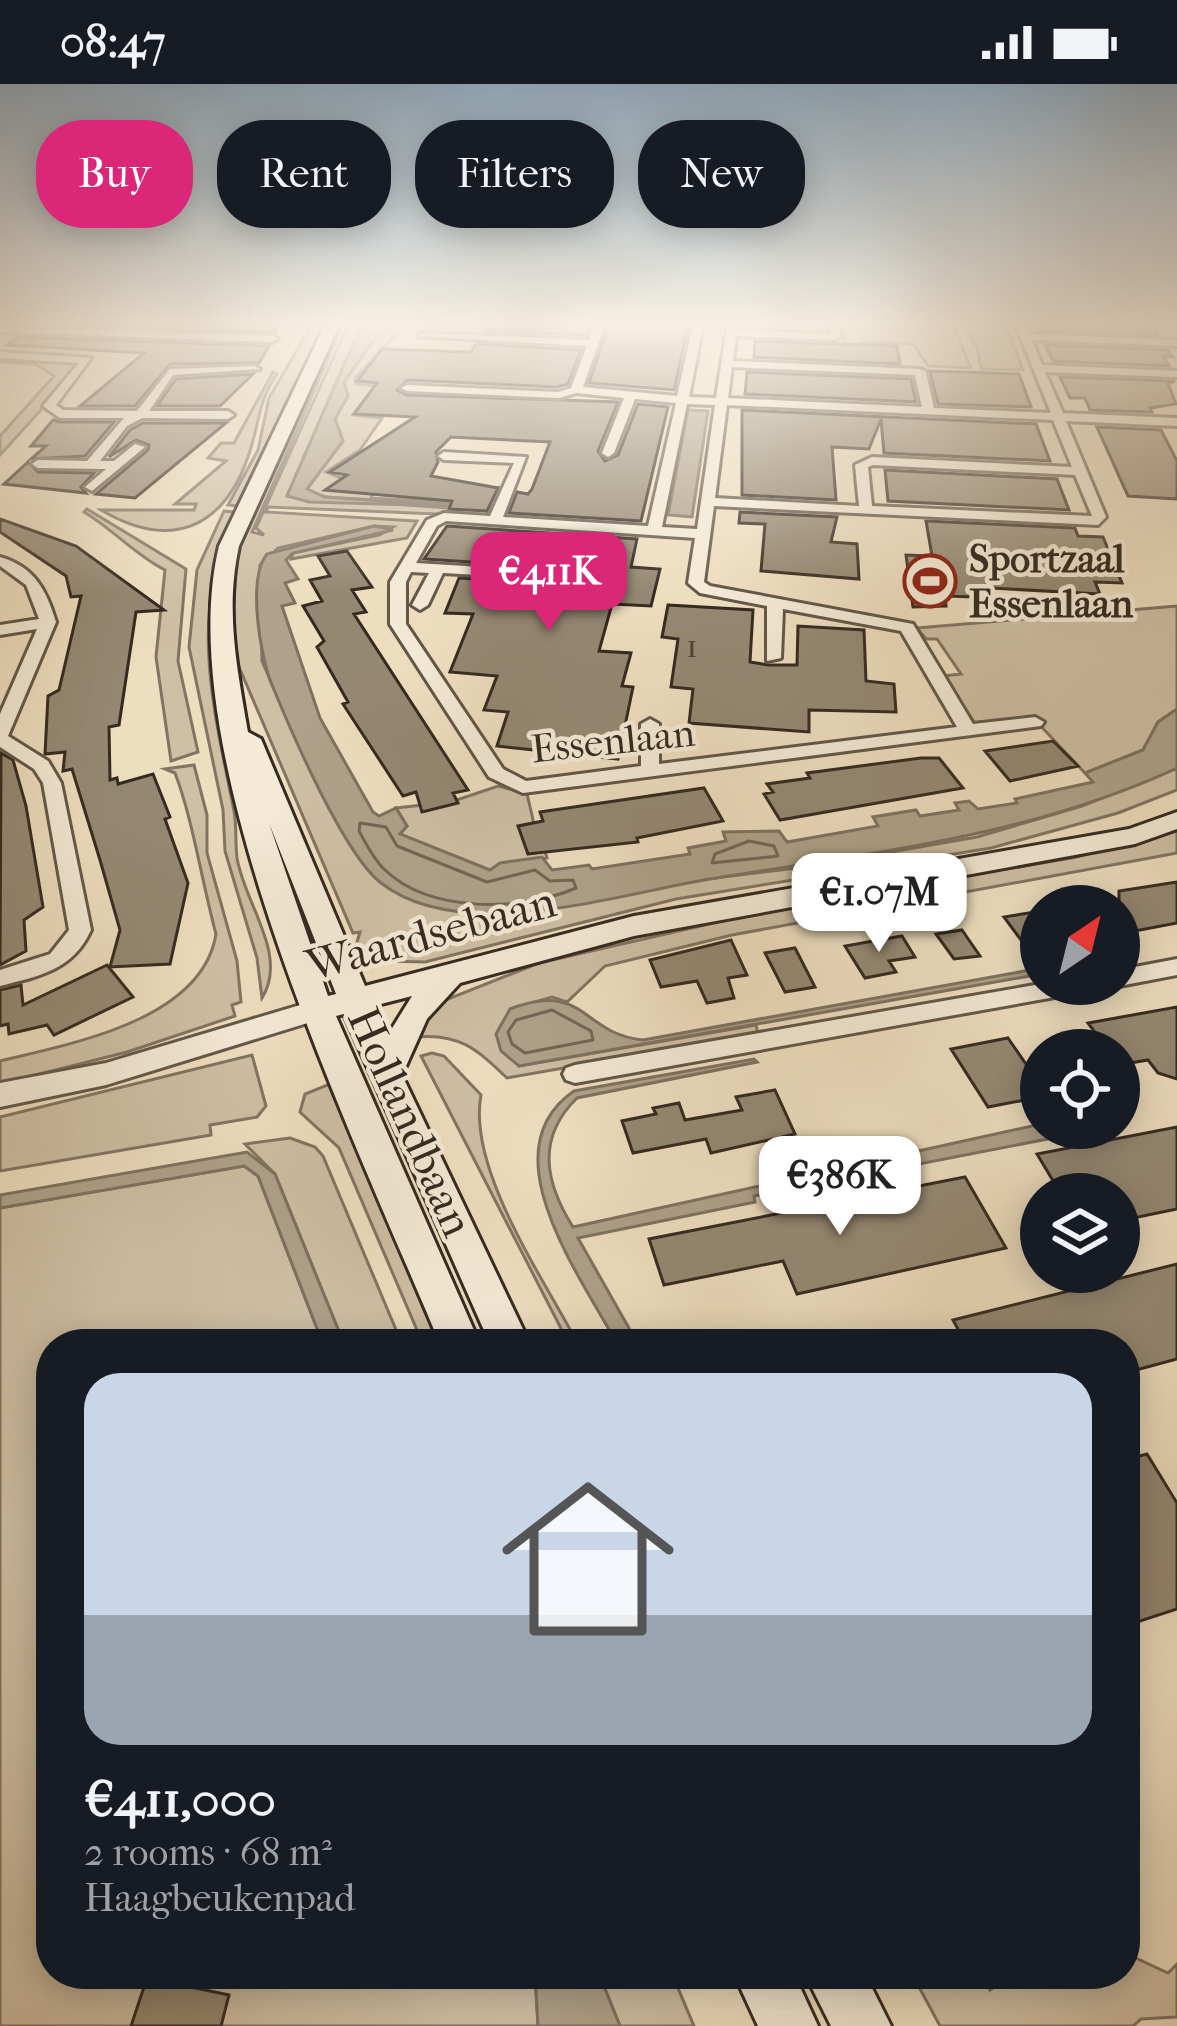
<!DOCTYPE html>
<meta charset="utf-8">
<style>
body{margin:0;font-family:"IM FELL French Canon",serif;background:#242831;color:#f1f3f6;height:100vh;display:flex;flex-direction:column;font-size:45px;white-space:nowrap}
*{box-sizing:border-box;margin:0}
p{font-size:39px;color:#9ea1a6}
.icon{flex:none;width:66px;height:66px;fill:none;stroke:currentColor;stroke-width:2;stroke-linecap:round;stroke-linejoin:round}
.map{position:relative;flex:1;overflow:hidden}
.side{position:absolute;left:36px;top:1245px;width:1104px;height:660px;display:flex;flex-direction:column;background:#171b24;border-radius:48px;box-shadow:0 6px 30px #0003}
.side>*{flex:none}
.banner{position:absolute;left:36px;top:36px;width:1107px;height:108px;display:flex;gap:24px}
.needle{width:78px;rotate:35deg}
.tools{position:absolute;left:1020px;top:801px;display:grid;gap:24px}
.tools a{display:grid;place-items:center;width:120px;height:120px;border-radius:50%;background:#171b24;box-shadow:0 6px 30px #0003;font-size:60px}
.price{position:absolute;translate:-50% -102px;padding:0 27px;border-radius:24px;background:#fff;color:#222;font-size:39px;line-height:78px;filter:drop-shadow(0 3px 6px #0008)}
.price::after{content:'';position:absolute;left:50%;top:72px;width:36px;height:27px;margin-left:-18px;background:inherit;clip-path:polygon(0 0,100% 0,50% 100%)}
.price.active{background:#db2777;color:#fff}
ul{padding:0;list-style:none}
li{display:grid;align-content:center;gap:24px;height:636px;padding:0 48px}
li+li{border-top:3px solid #363941}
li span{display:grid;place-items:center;height:372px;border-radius:36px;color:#555}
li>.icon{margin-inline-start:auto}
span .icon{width:216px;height:216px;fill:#fffc;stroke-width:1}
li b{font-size:51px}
.chip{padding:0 42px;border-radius:48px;background:#171b24;box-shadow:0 6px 30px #0003;font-size:42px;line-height:108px}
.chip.active{background:#db2777;color:#fff}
.status{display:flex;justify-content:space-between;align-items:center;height:84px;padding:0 60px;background:#171b24;direction:ltr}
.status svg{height:33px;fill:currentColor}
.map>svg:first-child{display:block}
</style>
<div class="status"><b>08:47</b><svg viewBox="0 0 49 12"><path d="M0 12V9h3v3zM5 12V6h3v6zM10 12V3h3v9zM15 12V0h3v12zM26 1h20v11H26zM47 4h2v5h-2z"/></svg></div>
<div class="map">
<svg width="1177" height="1942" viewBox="0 0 1177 1942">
<rect width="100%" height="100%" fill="#eedec0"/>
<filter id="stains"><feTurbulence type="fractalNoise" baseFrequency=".00167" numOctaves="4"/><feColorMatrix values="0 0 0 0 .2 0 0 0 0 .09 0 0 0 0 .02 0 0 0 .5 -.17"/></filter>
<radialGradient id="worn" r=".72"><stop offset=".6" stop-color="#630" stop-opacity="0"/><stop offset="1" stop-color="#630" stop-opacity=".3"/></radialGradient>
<path fill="#cfbfa5" stroke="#827462" stroke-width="3" d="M 314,237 L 326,237 L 237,422 L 228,421 L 258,366 L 269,314 Z
M 340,237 L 345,237 L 252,448 L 264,451 L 256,444 L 350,237 L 363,237 L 287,412 L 446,424 L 446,420 L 325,413 L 307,405 L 343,357 L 335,335 L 348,312 L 344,298 L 385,241 L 382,237 L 408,238 L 355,294 L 356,300 L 375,302 L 353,331 L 382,334 L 360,366 L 326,388 L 374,407 L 371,414 L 460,419 L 497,404 L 485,432 L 268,423 L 266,428 L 417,437 L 407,454 L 291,475 L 293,469 L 379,451 L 393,443 L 374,442 L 278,464 L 260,481 L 262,577 L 298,660 L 369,785 L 714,794 L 805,783 L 977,753 L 1082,722 L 1177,684 L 1177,706 L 1118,729 L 991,764 L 676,815 L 425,878 L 383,877 L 357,858 L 360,848 L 353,849 L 236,576 C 202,478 295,335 340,237 Z
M 846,237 L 951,237 L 971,284 L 928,282 L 913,260 L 863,258 L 864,280 L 842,278 Z
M 961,237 L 1004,237 L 1023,286 L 981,285 L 977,263 Z
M 0,273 L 79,277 L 81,282 L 0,371 L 0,352 L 54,292 L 35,280 L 0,278 Z
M 273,288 L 277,290 C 258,317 259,341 249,370 C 223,447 169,466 101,426 L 194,426 L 196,420 L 175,420 L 226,377 L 208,374 L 221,359 L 234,359 Z
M 87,425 L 186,485 L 178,577 L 198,668 L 171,677 L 156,573 L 165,486 C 135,471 114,446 84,428 Z
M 224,427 L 235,428 C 188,532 213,621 234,727 C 237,743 235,758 237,774 C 244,819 289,871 262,914 L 257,874 L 225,767 L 223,726 L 189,563 L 197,486 Z
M 1177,522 L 1177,625 L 1158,638 L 1143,666 L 1085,689 L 1034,635 L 976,641 L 943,592 L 961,590 L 937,555 L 926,555 L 917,544 Z
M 194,681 L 207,731 L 207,769 L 237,877 L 241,918 L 232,921 L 235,932 L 127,968 L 0,1000 L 0,977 C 69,960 202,937 216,850 C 202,799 193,736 175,689 L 165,685 Z
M 498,702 L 527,710 L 534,740 L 519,743 L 528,770 L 545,767 L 547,774 L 491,787 L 399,750 L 407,742 L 396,724 L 423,721 L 424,727 Z
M 1177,743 L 1177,769 L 732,851 L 605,882 L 567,918 L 552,913 L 510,925 L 519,982 L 756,941 L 758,950 L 507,994 C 477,965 459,949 416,953 L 420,939 L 438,919 L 539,879 L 779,824 L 1077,773 Z
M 432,969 L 444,972 L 481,1011 C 467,1085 544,1195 578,1260 L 569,1260 L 421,972 Z
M 252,971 L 266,1022 L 257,1033 L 210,1041 L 211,1051 L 0,1087 L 0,1033 Z
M 330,1000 L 440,1260 L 423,1260 L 339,1064 L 300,1028 L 305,1010 Z
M 290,1054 L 315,1063 L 323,1072 L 402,1260 L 344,1260 L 275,1090 L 245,1060 Z
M 244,1082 L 258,1092 L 323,1260 L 51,1260 L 51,1890 L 535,1890 L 538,1942 L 0,1942 L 0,1124 Z
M 1125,1869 L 1168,1889 L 1177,1880 L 1177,1933 L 1141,1935 L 1133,1942 L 940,1942 L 912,1890 L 981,1890 L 990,1906 L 1013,1890 L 1125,1890 Z
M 599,1890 L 672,1890 L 694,1942 L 620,1942 Z"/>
<path fill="#afa18a" stroke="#7e7160" stroke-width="3" d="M 363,237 L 385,241 L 344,298 L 348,312 L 335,335 L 343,357 L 307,405 L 325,413 L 452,422 L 309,418 L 287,412 Z
M 688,326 L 708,327 L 692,433 L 668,431 Z
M 374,442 L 393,446 L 293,469 L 286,476 L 298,495 L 285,499 L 295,519 L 282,522 L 320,634 L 373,728 L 379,732 L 396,724 L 407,742 L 400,750 L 490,786 L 500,779 L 542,773 L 552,786 L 589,781 L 592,785 L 690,770 L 688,764 L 726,757 L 723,748 L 779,747 L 787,758 L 878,742 L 873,733 L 916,726 L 920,732 L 959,726 L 955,719 L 969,717 L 978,725 L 1017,719 L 1015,715 L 1093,698 L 1085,689 L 1143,666 L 1158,638 L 1177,625 L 1177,684 C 1028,753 870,769 710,795 C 618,810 462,862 381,799 C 344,771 291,647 272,601 C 260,572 247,495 267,470 Z
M 1041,884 L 1041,890 L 519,982 L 501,967 L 496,950 L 510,925 C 586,896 581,950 643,956 Z
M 754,975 L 757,978 L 577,1014 C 535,1055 546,1100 573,1143 L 1041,1040 L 1041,1044 L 1104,1044 L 754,1112 L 755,1118 L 578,1154 L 638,1260 L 617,1260 C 582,1194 486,1067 574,1007 Z
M 247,1068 L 275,1090 L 344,1260 L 323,1260 L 258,1092 L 244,1082 L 0,1124 L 0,1111 Z
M 535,1890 L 599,1890 L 620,1942 L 538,1942 Z"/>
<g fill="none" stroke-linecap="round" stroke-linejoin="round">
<path stroke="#726655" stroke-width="3" d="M 360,739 L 386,743 L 397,762 L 487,798 L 535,786 L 550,797 L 573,796 L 576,804 C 523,827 431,830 385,786 C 374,776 367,761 359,747 Z
M 749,757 L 774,762 L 778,772 L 712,779 L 715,770 Z
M 552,926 L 591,947 L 593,956 L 525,969 L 512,960 L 508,948 L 516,936 Z"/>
</g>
<path fill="#958873" stroke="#352a20" stroke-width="3" d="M 115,237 L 211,242 L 278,241 L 275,248 L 40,239 Z
M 490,237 L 591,237 L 586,251 L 484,247 Z
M 610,237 L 689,237 L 674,306 L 589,299 Z
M 1034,237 L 1149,237 L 1158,251 L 1038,246 Z
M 18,253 L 269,262 L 259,279 L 170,280 L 135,322 L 80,322 L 144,269 L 7,261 Z
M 755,257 L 897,262 L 900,280 L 754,273 Z
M 476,260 L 581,266 L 568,300 L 557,303 L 407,296 L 397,306 L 407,311 L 618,318 L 598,367 L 605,377 L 618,371 L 638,320 L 668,323 L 641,437 L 509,429 L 517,408 L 528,410 L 532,405 L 550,358 L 451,353 L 436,368 L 438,378 L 431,392 L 498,404 L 487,427 L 449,425 L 452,417 L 325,406 L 347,391 L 330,388 L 415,333 L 354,330 L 377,299 L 357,297 L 382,265 L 471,268 Z
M 1045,261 L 1168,266 L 1173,273 L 1163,272 L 1169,282 L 1053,277 Z
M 930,287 L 1019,290 L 1031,323 L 938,320 Z
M 747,288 L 911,295 L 916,318 L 745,310 Z
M 253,290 L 220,322 L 157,322 L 176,295 Z
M 1060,293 L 1175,297 L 1168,299 L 1176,320 L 1150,324 L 1152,328 L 1090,326 L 1085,314 L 1070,314 Z
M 742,326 L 1036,340 L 1050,377 L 884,369 L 881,335 L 869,365 L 832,363 L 836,416 L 742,411 Z
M 53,336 L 60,338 L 114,338 L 85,372 L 31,375 L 46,362 L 31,362 Z
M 143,339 L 226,339 L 135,414 L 96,410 L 148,366 L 149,361 L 136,356 L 109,373 L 130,346 Z
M 1097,343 L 1161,346 L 1177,377 L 1177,415 L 1128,412 Z
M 28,378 L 38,388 L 94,389 L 81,403 L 86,409 L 4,400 Z
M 885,386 L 1057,395 L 1069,426 L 888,417 Z
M 740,428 L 837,433 L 831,458 L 857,460 L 859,495 L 761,487 L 765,440 L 739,439 Z
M 0,435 L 76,462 L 164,526 L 136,528 L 119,641 L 109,643 L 110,696 L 117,694 L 118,700 L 153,690 L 170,733 L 165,735 L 188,799 L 170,880 L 110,883 L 120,846 L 100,776 L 72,685 L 63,687 L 65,668 L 45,670 L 48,612 L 59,606 L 81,512 L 71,513 L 66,492 L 0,448 Z
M 926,437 L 1075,444 L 1078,452 L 1103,453 L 1122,499 L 1095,498 L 1100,510 L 991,504 L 993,510 L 973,509 L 974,513 L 945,512 L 946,522 L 913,523 L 906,471 L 932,472 Z
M 447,442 L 637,455 L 631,483 L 660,485 L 651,522 L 612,520 L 599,567 L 631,569 L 622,602 L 633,603 L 618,675 L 497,662 L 508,628 L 484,626 L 497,592 L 450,588 L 473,530 L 445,529 L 459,494 L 531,498 L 542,488 L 531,482 L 424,475 Z
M 347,467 L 372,503 L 352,506 L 366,528 L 354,530 L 468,706 L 453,709 L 458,719 L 422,728 L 416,708 L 403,712 L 343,620 L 348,618 L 317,563 L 324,557 L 303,522 L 322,517 L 310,496 L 330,492 L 318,472 Z
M 668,521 L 753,526 L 750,578 L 768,581 L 797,581 L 798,542 L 864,546 L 866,597 L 894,600 L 896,628 L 809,626 L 809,648 L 689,639 L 693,605 L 671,603 L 678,555 L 662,553 Z
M 1053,657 L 1078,682 L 1010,697 L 985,667 Z
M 1,669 L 13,676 L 26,722 L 43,823 L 24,836 L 26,867 L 0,881 Z
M 921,674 L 939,674 L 963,704 L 780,736 L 764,710 L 773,708 L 767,700 L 810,694 L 807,689 Z
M 704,704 L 723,737 L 637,754 L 638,758 L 528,770 L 518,742 L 543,737 L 540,728 Z
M 1177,798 L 1177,839 L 1119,850 L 1119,807 Z
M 1041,827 L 1041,883 L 1004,833 Z
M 962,846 L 980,872 L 954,875 L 936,850 Z
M 902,852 L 915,873 L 889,877 L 896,888 L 865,894 L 845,862 Z
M 731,856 L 747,891 L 728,894 L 734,914 L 707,919 L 697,897 L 661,903 L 650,876 Z
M 795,864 L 815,903 L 785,908 L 765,869 Z
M 107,881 L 133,913 L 54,951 L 47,941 L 9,950 L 8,940 L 0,942 L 0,906 L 21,901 L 23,921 Z
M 1177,923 L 1177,995 L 1158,989 L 1148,976 L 1119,981 L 1119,966 L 1108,966 L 1088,939 Z
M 1008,954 L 1041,1002 L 1041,1013 L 988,1023 L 951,965 Z
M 775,1006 L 795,1050 L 711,1069 L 706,1055 L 633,1069 L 622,1037 L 656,1030 L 653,1024 L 679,1019 L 685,1036 L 742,1026 L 736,1013 Z
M 1177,1043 L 1177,1125 L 1119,1137 L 1119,1110 L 1061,1110 L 1037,1070 Z
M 965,1093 L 1006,1164 L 797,1210 L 783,1177 L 664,1201 L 649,1155 Z
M 1177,1180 L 1177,1275 L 1125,1289 L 1125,1260 L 966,1260 L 953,1236 Z
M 1147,1370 L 1177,1419 L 1177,1525 L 1125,1542 L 1125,1376 Z
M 147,1894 L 229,1911 L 221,1942 L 131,1942 Z"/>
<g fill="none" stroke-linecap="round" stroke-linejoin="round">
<g stroke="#635748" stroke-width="6">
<path id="minor" d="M 596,237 L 606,237 L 583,303 L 677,312 L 694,237 L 704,237 L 689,313 L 716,314 L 728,237 L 738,237 L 737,246 L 830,250 L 831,237 L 841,237 L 840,253 L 835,256 L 736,252 L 733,277 L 920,285 L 926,288 L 934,324 L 1051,329 L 1014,237 L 1024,237 L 1029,250 L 1177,256 L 1177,262 L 1032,256 L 1042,281 L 1177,287 L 1177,293 L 1045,288 L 1063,329 L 1177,334 L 1177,342 L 1066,337 L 1106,433 L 1098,441 L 714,422 L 704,498 L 710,502 L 913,540 L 973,640 L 1035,633 L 1044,638 L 1041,642 L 523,709 L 489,693 L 390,540 L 390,498 L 427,436 L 444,429 L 490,432 L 514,379 L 444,376 L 438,372 L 444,368 L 526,373 L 503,433 L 648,442 L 676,319 L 635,315 L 614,369 L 608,373 L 602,369 L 624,314 L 576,309 L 559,314 L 407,307 L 401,304 L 407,301 L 558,308 L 571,304 L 587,262 L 418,252 L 423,249 L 589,256 ZM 732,283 L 915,291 L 922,323 L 728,314 ZM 687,320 L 715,321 L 697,445 L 662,443 ZM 727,321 L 1053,336 L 1072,383 L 872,373 L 855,381 L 859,422 L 715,414 ZM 873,381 L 1075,391 L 1092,432 L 872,422 L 868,383 ZM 446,437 L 695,454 L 688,499 L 700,509 L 767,522 L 767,577 L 781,574 L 783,525 L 901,547 L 957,643 L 659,680 L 659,640 L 650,635 L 641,640 L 641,682 L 526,697 L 503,685 L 406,540 L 406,498 L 411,488 L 429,489 L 412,521 L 420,526 L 428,521 L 443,489 L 531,494 L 538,490 L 531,486 L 416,479 L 437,442 Z
M 0,242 L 273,252 L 278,255 L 273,258 L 0,248 Z
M 0,268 L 91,274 L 56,321 L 63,326 L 137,327 L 170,285 L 255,282 L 260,285 L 173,291 L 149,327 L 228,327 L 234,331 L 228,335 L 142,334 L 127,342 L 100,377 L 114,377 L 135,360 L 145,363 L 92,407 L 85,403 L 106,385 L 38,384 L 32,380 L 38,376 L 87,377 L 124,334 L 60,334 L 43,322 L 79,279 L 0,274 Z
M 0,473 C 34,483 46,505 56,538 L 8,652 L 48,677 L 61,699 L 91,846 C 73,886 39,892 0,902 L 0,886 L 50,870 L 69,846 L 43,699 L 34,685 L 0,663 L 0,630 L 37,545 L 0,551 L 0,541 L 39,535 L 26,501 L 0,482 Z
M 1177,875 L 1177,891 L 1119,902 L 1113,900 L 1119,900 L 1119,886 Z
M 1041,900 L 1094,900 L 1083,908 L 575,999 L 566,996 L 563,990 L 566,984 L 575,981 Z"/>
</g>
<g stroke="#635748" stroke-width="6">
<path id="tertiary" d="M 317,916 L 327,919 L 331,926 L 327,933 L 106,1001 L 0,1023 L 0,999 L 106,979 Z"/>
</g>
<g stroke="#352a20" stroke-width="6">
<path id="secondary" d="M 327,237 L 341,237 L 239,462 C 225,526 237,584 248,648 L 261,655 L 365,902 L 634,832 L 1129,745 L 1177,728 L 1177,745 L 1135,760 L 634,852 L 460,899 L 427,935 L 402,991 L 530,1260 L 490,1260 L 344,930 L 336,932 L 480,1260 L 440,1260 C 357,1060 168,672 219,462 ZM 269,739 L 336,910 L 328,912 ZM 412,912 L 386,954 L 373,922 Z
M 734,1890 L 794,1890 L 818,1942 L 758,1942 Z
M 805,1890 L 865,1890 L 891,1942 L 831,1942 Z"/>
</g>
<use href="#minor" fill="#f4ead6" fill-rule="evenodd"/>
<use href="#tertiary" fill="#f4ead6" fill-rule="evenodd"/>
<use href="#secondary" fill="#f4ead6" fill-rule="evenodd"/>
</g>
<linearGradient id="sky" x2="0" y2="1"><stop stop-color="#91acc2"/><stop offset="0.47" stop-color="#f7f0e3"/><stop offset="1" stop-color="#f7f0e3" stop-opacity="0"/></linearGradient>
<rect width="1177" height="509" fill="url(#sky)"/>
<defs>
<g id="stadium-ring" transform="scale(2.7)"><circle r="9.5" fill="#f4ead6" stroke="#8f2418" stroke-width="1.5"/><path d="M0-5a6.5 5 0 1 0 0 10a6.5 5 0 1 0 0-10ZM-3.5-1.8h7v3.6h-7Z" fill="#8f2418"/></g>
</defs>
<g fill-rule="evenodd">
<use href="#stadium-ring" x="930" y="497"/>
</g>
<g text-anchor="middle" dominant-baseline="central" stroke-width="9" stroke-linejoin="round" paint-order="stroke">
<g font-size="33" fill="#4d4235">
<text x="692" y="562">1</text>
</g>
<g font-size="39" font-weight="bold" fill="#352a20" stroke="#f4ead6" text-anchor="start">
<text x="969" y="475">Sportzaal<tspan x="969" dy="45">Essenlaan</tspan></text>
</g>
<g font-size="39" fill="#352a20" stroke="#f4ead6">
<text transform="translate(613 657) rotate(-6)">Essenlaan</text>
</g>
<g font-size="45" fill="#352a20" stroke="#f4ead6">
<text transform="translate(431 850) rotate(-15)">Waardsebaan</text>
<text transform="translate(410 1038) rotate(66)">Hollandbaan</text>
</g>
</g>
<rect width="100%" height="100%" filter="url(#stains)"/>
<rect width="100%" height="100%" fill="url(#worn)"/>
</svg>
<div class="tools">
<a><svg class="needle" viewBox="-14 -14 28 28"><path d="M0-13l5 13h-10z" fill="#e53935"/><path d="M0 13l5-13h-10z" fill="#9ea1a6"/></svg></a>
<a><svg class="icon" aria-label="locate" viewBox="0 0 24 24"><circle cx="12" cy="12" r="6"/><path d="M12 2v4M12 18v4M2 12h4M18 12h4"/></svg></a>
<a><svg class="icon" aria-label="layers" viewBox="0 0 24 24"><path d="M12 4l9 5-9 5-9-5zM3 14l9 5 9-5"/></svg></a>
</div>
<b class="price active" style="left:549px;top:550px">€411K</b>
<b class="price" style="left:879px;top:871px">€1.07M</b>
<b class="price" style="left:840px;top:1154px">€386K</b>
<div class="banner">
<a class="chip active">Buy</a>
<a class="chip">Rent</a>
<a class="chip">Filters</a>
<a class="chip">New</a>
</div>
<section class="side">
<ul>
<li><span style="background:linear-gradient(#c9d6e8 65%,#9aa5b1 0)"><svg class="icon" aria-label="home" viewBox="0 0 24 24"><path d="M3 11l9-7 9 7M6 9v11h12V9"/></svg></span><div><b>€411,000</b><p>2 rooms · 68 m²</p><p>Haagbeukenpad</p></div></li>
</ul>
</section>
</div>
